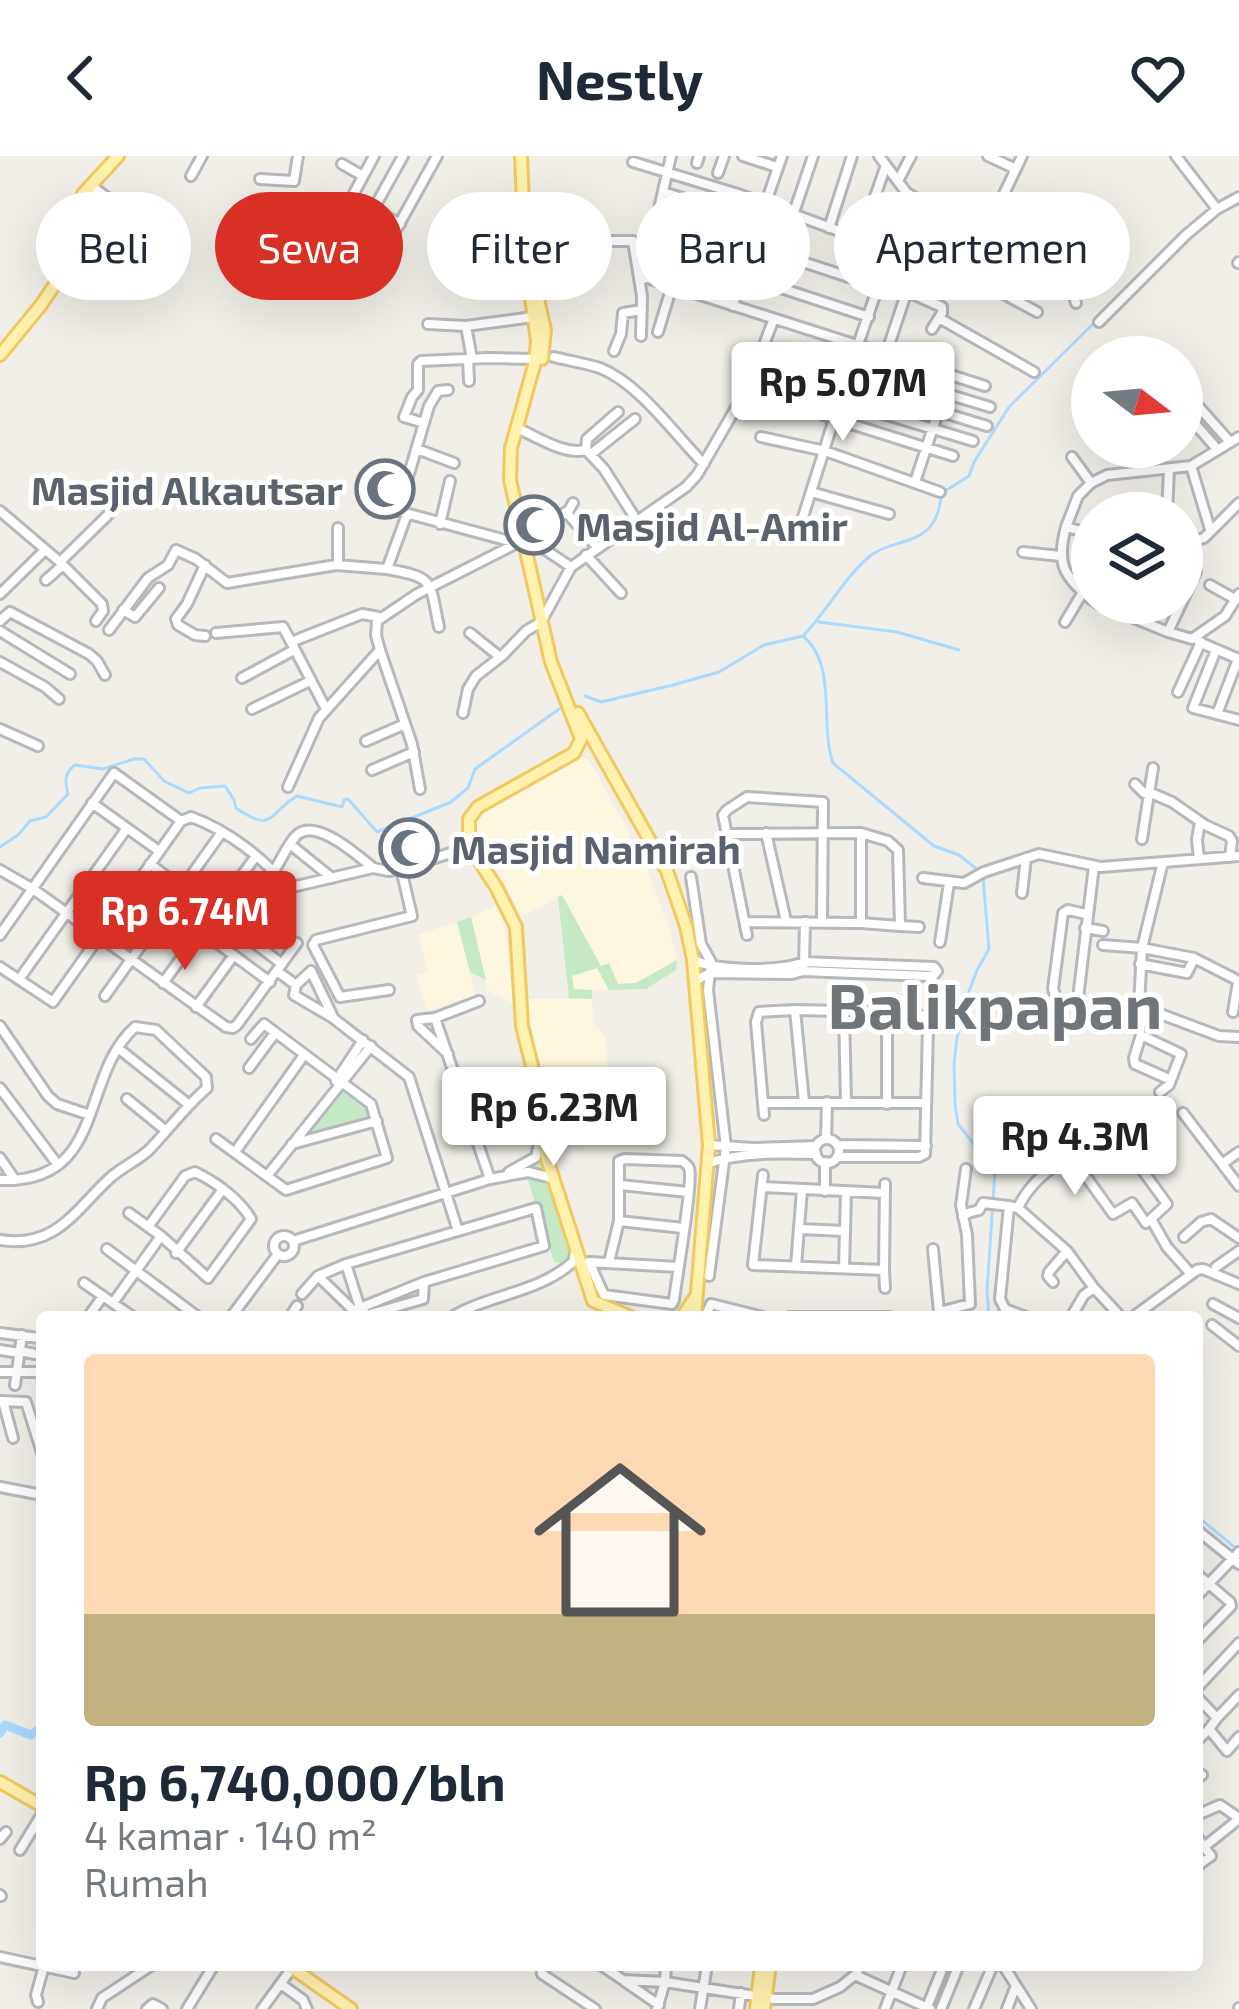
<!DOCTYPE html>
<html lang="id">
<meta charset="utf-8">
<style>
body{margin:0;font-family:"Exo 2",sans-serif;background:#f6f6f7;color:#1f2937;height:100vh;display:flex;flex-direction:column;font-size:45px;white-space:nowrap}
*{box-sizing:border-box;margin:0}
p{font-size:39px;color:#747a83}
.icon{flex:none;width:66px;height:66px;fill:none;stroke:currentColor;stroke-width:2;stroke-linecap:round;stroke-linejoin:round}
.map{position:relative;flex:1;overflow:hidden}
.drawer{position:absolute;left:36px;top:1155px;width:1167px;height:660px;display:flex;flex-direction:column;background:#fff;border-radius:12px;box-shadow:0 12px 48px #0002}
.drawer>*{flex:none}
.top-card{position:absolute;left:36px;top:36px;width:1167px;height:108px;display:flex;gap:24px}
.needle{width:78px;rotate:106deg}
.fabs{position:absolute;left:1071px;top:180px;display:grid;gap:24px}
.fabs a{display:grid;place-items:center;width:132px;height:132px;border-radius:50%;background:#fff;box-shadow:0 12px 48px #0002;font-size:60px}
.price{position:absolute;translate:-50% -102px;padding:0 27px;border-radius:12px;background:#fff;color:#222;font-size:39px;line-height:78px;filter:drop-shadow(0 3px 6px #0008)}
.price::after{content:'';position:absolute;left:50%;top:72px;width:36px;height:27px;margin-left:-18px;background:inherit;clip-path:polygon(0 0,100% 0,50% 100%)}
.price.on{background:#d93025;color:#fff}
ul{padding:0;list-style:none}
li{display:grid;align-content:center;gap:24px;height:636px;padding:0 48px}
li+li{border-top:3px solid #e0e1e3}
li span{display:grid;place-items:center;height:372px;border-radius:12px;color:#555}
li>.icon{margin-inline-start:auto}
span .icon{width:216px;height:216px;fill:#fffc;stroke-width:1}
li b{font-size:51px}
.chip{padding:0 42px;border-radius:54px;background:#fff;box-shadow:0 12px 48px #0002;font-size:42px;line-height:108px}
.chip.on{background:#d93025;color:#fff}
header{display:flex;justify-content:space-between;align-items:center;height:156px;padding:0 48px;background:#fff;font-size:54px;font-weight:700}
.map>svg:first-child{display:block}
</style>
<header><svg class="icon" aria-label="back" viewBox="0 0 24 24"><path d="M15 5l-7 7 7 7"/></svg>Nestly<svg class="icon" aria-label="heart" viewBox="0 0 24 24"><path d="M12 20l-8-8c-3-5 5-10 8-4 3-6 11-1 8 4z"/></svg></header>
<div class="map">
<svg width="1239" height="1853" viewBox="0 0 1239 1853">
<rect width="100%" height="100%" fill="#f1efe8"/>
<path fill="#fef7e0" d="M 577,598 L 589,604 L 644,705 L 670,775 L 677,804 L 636,827 L 618,828 L 601,811 L 562,740 L 522,760 L 474,672 L 474,662 L 478,653 Z
M 496,749 L 505,772 L 513,847 L 488,835 L 471,761 Z
M 457,766 L 476,840 L 427,855 L 416,819 L 428,815 L 418,779 Z
M 598,812 L 609,834 L 574,834 L 572,820 Z
M 528,843 L 592,843 L 594,869 L 605,880 L 608,913 L 542,917 L 530,869 Z
M 609,923 L 612,956 L 548,976 L 546,937 Z"/>
<path fill="#c5e8c5" d="M 562,739 L 601,810 L 609,807 L 618,828 L 636,827 L 677,804 L 676,814 L 646,833 L 609,834 L 597,812 L 572,820 L 574,833 L 592,834 L 592,843 L 569,842 L 558,741 Z
M 471,761 L 486,824 L 470,816 L 457,766 Z
M 576,915 L 581,921 L 576,929 L 546,937 L 542,917 Z
M 339,924 L 371,948 L 377,965 L 292,988 Z
M 538,985 L 575,1094 L 566,1108 L 554,1106 L 524,1012 L 498,1015 L 530,998 Z"/>
<g fill="none" stroke-linecap="round" stroke-linejoin="round">
<path stroke="#aadaff" stroke-width="3" d="M 819,466 L 897,476 L 959,494
M 803,480 C 827,455 844,422 870,400 C 887,386 914,388 929,372 C 938,362 940,349 942,337 L 969,320 L 974,306 L 1009,251 L 1098,163
M 585,540 L 601,546 L 673,529 L 719,516 L 764,489 L 803,480 C 838,509 819,567 833,607 L 934,690 L 959,699 L 978,714
M 0,691 L 18,679 L 30,665 L 46,661 L 68,638 C 65,626 64,617 75,609 L 103,613 L 134,603 L 144,603 L 164,625 L 189,637 L 200,632 L 225,630 L 234,644 L 236,652 C 274,678 267,658 297,640 L 342,651 L 344,644 L 348,643 L 377,676 L 451,646 L 468,632 L 475,613 L 559,553
M 983,722 L 989,793 L 977,814 L 966,843 L 957,882 L 954,908 L 955,948 L 958,968 L 995,1015 L 987,1134 L 989,1161
M 1197,1360 L 1238,1394"/>
<path stroke="#aadaff" stroke-width="9" d="M 0,1577 L 5,1569 L 31,1579 L 42,1571"/>
<g stroke="#b5b8bc" stroke-width="14">
<path id="minor" d="M 374,0 L 352,41 L 400,68
M 743,0 L 777,11
M 988,0 L 1016,13
M 1176,0 L 1217,53 L 1239,41
M 633,6 L 738,38 L 891,94
M 697,7 L 699,0
M 342,8 L 363,20
M 718,17 L 724,0
M 191,20 L 202,0
M 260,23 L 294,25 L 298,0
M 898,25 L 911,0
M 90,29 L 109,43 L 149,58 L 142,75
M 663,36 L 730,57 L 738,38
M 907,37 L 1073,137 L 1076,147
M 658,55 L 751,89 L 879,131
M 129,70 L 137,54
M 829,72 L 852,0
M 392,81 L 437,0
M 983,82 L 1022,0
M 564,85 L 633,85 L 642,140 L 641,180
M 650,92 L 708,111
M 1002,94 L 988,125 L 1000,136 L 1037,156
M 349,97 L 403,0
M 780,98 L 813,0
M 917,105 L 935,54
M 1238,107 L 1239,106
M 741,119 L 869,161
M 644,121 L 985,230
M 847,121 L 885,12
M 643,123 L 671,0
M 908,136 L 942,151 L 942,157 L 932,173
M 733,150 L 741,119 L 782,0
M 939,162 L 1034,216
M 1099,166 L 1186,79 L 1217,53
M 428,168 L 466,170
M 658,176 L 672,130
M 614,195 L 621,178 L 623,157 L 642,154
M 554,201 C 569,205 585,207 600,212 C 640,228 674,278 704,308
M 761,201 L 987,270
M 885,201 L 917,105 L 892,91
M 468,203 L 469,225
M 472,203 L 466,170 L 533,161
M 851,209 L 990,251
M 748,231 L 835,263 L 953,300
M 448,234 L 438,235 L 429,250 L 398,355 L 513,386
M 841,245 L 973,285
M 1198,250 L 1230,286
M 424,267 L 404,261 L 412,241 L 418,234 L 418,208 L 421,205 L 488,202 L 536,203
M 1195,268 L 1218,294
M 521,274 C 541,283 565,299 586,294 L 604,313 L 637,365
M 761,281 L 825,295 L 940,336
M 417,293 L 454,307
M 586,294 L 587,283 L 618,256
M 591,298 L 635,263
M 1072,301 L 1091,327
M 1191,310 L 1210,373
M 915,326 L 950,220
M 369,327 L 372,347 L 398,355
M 811,336 L 889,358
M 0,355 L 60,406 L 114,353
M 566,356 L 597,391
M 1167,357 L 1169,314
M 803,361 L 851,209 L 908,44 L 906,36 L 879,0
M 440,368 L 450,325
M 548,368 L 569,354 L 573,347
M 1066,371 L 1078,340 L 1091,327 L 1107,319 L 1191,310 L 1239,281
M 338,372 L 338,409
M 1092,378 L 1066,371 C 1056,407 1063,420 1092,444
M 1182,381 L 1197,384 L 1204,382 L 1239,347
M 529,383 L 571,411
M 1023,396 L 1060,400
M 586,399 L 621,437
M 60,406 L 102,448 L 103,455 L 96,465
M 205,409 L 187,448 L 176,463 L 178,469 L 195,479 L 205,480
M 387,413 C 436,422 429,424 439,471
M 46,424 L 63,409
M 1210,429 L 1235,443
M 0,438 L 45,394
M 1097,447 L 1168,476 L 1192,483 L 1225,460 L 1239,438
M 123,454 L 135,461 L 159,432
M 0,465 L 10,456 L 89,498 L 97,505 L 105,519
M 1065,466 L 1083,436
M 109,474 L 148,422 L 168,409 L 176,394 L 196,403 L 227,427 L 336,409 L 387,413 L 407,358
M 0,475 L 70,518
M 1168,476 L 1196,416
M 216,477 L 283,471 L 291,486
M 470,477 L 500,501
M 1199,486 L 1239,503
M 1216,494 L 1193,552 L 1239,564
M 0,506 L 45,531 L 59,543
M 242,522 L 294,494
M 1178,536 L 1201,486
M 252,553 L 310,525
M 326,553 L 291,486 L 362,458 L 379,461
M 463,557 L 468,533 L 476,520 L 503,499 L 526,475 L 541,466 L 571,411 L 686,331 L 697,319 L 748,231 L 773,165
M 1217,558 L 1238,503
M 0,573 L 38,590
M 366,585 L 405,568
M 372,614 L 414,596
M 1135,628 L 1144,637 L 1150,639
M 288,631 L 319,562 L 380,494
M 420,633 L 412,588 L 380,494 L 376,479 L 377,465 L 417,438 L 529,381
M 1151,637 L 1172,646 L 1205,669 L 1229,680 L 1232,685 L 1230,701
M 92,647 L 159,695
M 766,677 L 786,765
M 728,678 L 861,677 L 861,767
M 1142,683 L 1153,612
M 291,689 L 332,722
M 1199,703 L 1197,684 L 1200,666
M 1163,706 L 1142,792 L 1139,850 L 1219,880 L 1239,881
M 150,708 L 282,808
M 0,714 L 33,733 L 226,871 L 233,872 L 237,869 L 297,787
M 274,715 C 281,704 287,690 295,681 C 313,659 357,699 372,711
M 691,721 L 701,788 L 711,806 L 708,834 L 726,991 L 709,1120
M 923,722 L 964,727 L 984,716 L 1039,698 L 1101,711 L 1239,700
M 288,732 L 373,712 L 388,715 L 401,713 L 472,690
M 1022,737 L 1026,702
M 1086,758 L 1068,754 L 1063,757 L 1053,833 L 1057,845 L 1073,846 L 1078,842 L 1094,710
M 746,766 L 861,767 L 900,770 L 898,694 L 888,685 L 861,677
M 900,770 L 919,771
M 1085,772 L 1103,775
M 201,775 L 270,826
M 0,779 L 114,617 L 181,665
M 747,779 L 723,659 L 727,654 L 747,641 L 823,646 L 822,766
M 940,786 L 949,727
M 1103,789 L 1142,792 L 1194,802 L 1235,823 L 1238,826 L 1233,856
M 693,804 C 718,815 779,816 804,806 L 934,811 L 937,815 L 934,819 L 928,820 L 803,815 L 792,818 L 710,817 L 695,825
M 804,808 L 805,766
M 1140,808 L 1187,817 L 1194,803
M 0,811 L 53,846 L 181,665 L 191,661 C 227,674 264,702 288,732 L 247,780
M 277,815 L 296,829 L 294,839 L 333,862 L 409,921 L 458,1075
M 20,822 L 127,672
M 163,827 L 256,700
M 296,829 L 311,815 L 333,861
M 389,834 L 340,841 L 313,789 L 316,784 L 412,760 L 401,713
M 105,840 L 222,676
M 196,851 L 234,799
M 1140,851 C 1145,861 1137,870 1141,879 L 1181,898 L 1169,929 L 1160,936
M 795,854 L 804,946
M 844,855 L 846,947
M 887,856 L 887,948
M 435,862 L 490,1023
M 0,870 L 48,940 L 57,948 L 90,959
M 1141,879 L 1134,902 L 1135,908 L 1171,924
M 118,892 L 188,948
M 448,898 L 418,870 L 417,864 L 435,862 L 479,845
M 249,912 L 275,877
M 336,925 L 363,884
M 0,932 L 58,1009
M 127,943 L 165,974
M 763,947 L 925,947
M 1183,957 L 1239,1030
M 764,959 L 756,866 L 759,856 L 795,854 L 887,856 L 925,860 L 928,870 L 925,998 L 919,1001 L 837,1001
M 216,983 L 286,1034 L 387,1002 L 371,948 L 264,868 L 251,883
M 826,983 L 827,946
M815 995a12 12 0 1 1 24 0a12 12 0 1 1-24 0Z
M 292,988 L 377,965
M 709,989 L 753,992 L 816,990
M 838,989 L 926,990
M 1127,993 L 1167,1048 L 1151,1063 L 1167,1091 L 1191,1118
M 235,996 L 304,899
M 1072,1001 L 1113,1058 L 1132,1047 L 1146,1067 L 1151,1063
M 0,1002 L 15,1024
M 709,1007 C 743,996 780,997 816,998
M 1222,1008 L 1239,996
M 509,1016 L 536,1001 L 539,987
M 763,1019 L 753,1109 L 884,1114 L 885,1028
M 267,1020 L 371,890
M 0,1024 C 107,1028 79,921 135,871 L 156,874 L 206,921 L 207,932 C 185,951 169,973 149,994 C 137,1005 122,1011 110,1022 C 76,1053 56,1093 0,1084
M 620,1029 L 688,1036
M 763,1031 L 885,1037
M 825,1035 L 825,1006
M 1018,1052 L 1067,1095 L 1094,1132 L 1121,1161
M 129,1057 L 161,1080 L 208,1122 L 251,1063 C 240,1044 216,1026 195,1016 L 185,1020 L 148,1071
M 963,1061 L 968,1057 L 979,1054 L 983,1047 L 1009,1050
M 619,1065 L 683,1072
M 800,1073 L 844,1075
M274 1090a10 10 0 1 1 20 0a10 10 0 1 1-20 0Z
M 1184,1081 L 1201,1066 L 1211,1063 L 1239,1082
M 293,1085 L 490,1023 L 528,1016 L 552,1022
M 107,1093 L 198,1161
M 933,1093 L 939,1156 L 970,1148 L 967,1079 L 961,1049 L 966,1013
M 176,1097 L 223,1033
M 609,1106 L 619,1065 L 619,1005 L 625,1003 L 682,1005 C 685,1007 688,1009 689,1012 C 694,1022 676,1126 674,1144 L 672,1148 L 604,1139 L 589,1106 L 678,1111
M 346,1108 L 360,1152
M 796,1110 L 802,1034
M 1216,1111 L 1239,1095
M 844,1112 L 846,1036
M 884,1114 L 885,1132
M 318,1120 L 353,1154 L 360,1152 L 367,1159 L 423,1143 L 424,1126
M 1053,1126 L 1048,1120 L 1049,1116 L 1067,1095
M 84,1127 L 133,1161
M 302,1138 L 318,1120 L 346,1108 L 536,1052 L 544,1090 L 424,1126 L 360,1152
M 113,1147 L 161,1080
M 1213,1148 L 1239,1162
M 88,1161 L 103,1140
M 231,1161 L 278,1098
M 290,1161 L 297,1150
M 452,1161 C 490,1138 538,1137 573,1106 L 575,1098
M 705,1161 L 711,1148 L 763,1161
M 789,1161 L 890,1161
M 1026,1161 L 1005,1153 L 1000,1143 L 1009,1050 L 1018,1052 C 1037,1009 1089,991 1128,971
M 1071,1161 L 1084,1139 L 1094,1132
M 1133,1161 L 1197,1114 L 1203,1113 L 1239,1128
M 1212,1169 L 1239,1190
M 0,1177 L 39,1182
M 0,1194 L 19,1197
M 19,1195 L 41,1199
M 0,1216 L 38,1216
M 15,1229 L 22,1179
M 0,1245 L 26,1246 L 42,1297
M 3,1245 L 13,1282
M 0,1331 L 42,1339
M 1197,1374 L 1239,1408
M 1197,1418 L 1230,1446 L 1231,1450 L 1197,1485
M 1197,1440 L 1239,1396
M 1197,1532 L 1239,1487
M 1197,1541 L 1217,1562 L 1239,1539
M 1217,1562 L 1209,1573 L 1227,1595 L 1239,1581
M 1197,1585 L 1209,1573
M 1197,1617 L 1202,1619 L 1197,1622
M 1197,1659 L 1220,1649 L 1239,1662
M 1197,1681 L 1211,1700 L 1197,1710
M 0,1683 L 6,1676
M 1204,1691 L 1239,1663
M 20,1694 L 42,1658
M 0,1739 L 1,1740
M 0,1801 L 74,1817
M 541,1809 L 542,1818 L 595,1853
M 601,1809 L 623,1824 L 665,1826 L 775,1843 L 813,1843 L 840,1831 L 855,1819 L 861,1809
M 1003,1809 L 1031,1853
M 855,1819 L 930,1853
M 624,1825 L 659,1849
M 281,1828 L 303,1844 L 307,1853
M 38,1846 L 36,1839 L 44,1810
M 927,1851 L 944,1809
M 97,1853 L 102,1842 L 152,1809
M 147,1853 L 153,1848 L 162,1853
M 187,1853 L 214,1809
M 262,1853 L 292,1812
M 657,1853 L 665,1826 L 666,1809
M 700,1853 L 707,1809
M 739,1853 L 741,1837
M 885,1853 L 902,1809
M 941,1853 L 959,1809
M 974,1853 L 993,1809
M 1007,1853 L 1015,1832
M 1239,1853 L 1239,1852"/>
</g>
<g stroke="#f2c960" stroke-width="16">
<path id="major" d="M 521,0 L 523,47 L 518,87 L 531,142 L 537,185 L 535,206 L 511,292 L 510,324 L 551,506 L 581,583 L 574,597 L 478,651 L 469,663 L 469,679 L 481,708 L 496,731 L 516,771 L 522,870 L 539,938 L 539,978 L 593,1145 L 631,1161
M 533,121 L 545,174 L 542,203
M 0,199 L 41,149 L 58,124 L 83,38 L 118,0
M 578,557 L 667,715 L 686,770 L 693,804 L 709,989 L 695,1161
M 682,1161 L 696,1140
M 0,1626 L 42,1650
M 288,1809 L 351,1853
M 756,1853 L 761,1809
M 764,1853 L 770,1809"/>
</g>
<use href="#minor" stroke="#fff" stroke-width="8"/>
<use href="#major" stroke="#fff2af" stroke-width="10"/>
</g>
<defs>
<g id="mosque-ring" transform="scale(3)"><circle r="9.5" fill="#fff" stroke="#6b7280" stroke-width="1.5"/><path d="M3.5-4.9A6 6 0 1 0 3.5 4.9A5 5 0 1 1 3.5-4.9Z" fill="#6b7280"/></g>
</defs>
<g fill-rule="evenodd">
<use href="#mosque-ring" x="385" y="333"/>
<use href="#mosque-ring" x="534" y="369"/>
<use href="#mosque-ring" x="409" y="692"/>
</g>
<g text-anchor="middle" dominant-baseline="central" stroke-width="10" stroke-linejoin="round" paint-order="stroke">
<g font-size="39" font-weight="bold" fill="#5b616d" stroke="#fff" text-anchor="start">
<text x="343" y="333" text-anchor="end">Masjid Alkautsar</text>
<text x="576" y="369">Masjid Al-Amir</text>
<text x="451" y="692">Masjid Namirah</text>
</g>
<g font-size="63" font-weight="bold" fill="#70757a" stroke="#fff">
<text x="995" y="848">Balikpapan</text>
</g>
</g>
</svg>
<div class="fabs">
<a><svg class="needle" viewBox="-14 -14 28 28"><path d="M0-13l5 13h-10z" fill="#e53935"/><path d="M0 13l5-13h-10z" fill="#747a83"/></svg></a>
<a><svg class="icon" aria-label="layers" viewBox="0 0 24 24"><path d="M12 4l9 5-9 5-9-5zM3 14l9 5 9-5"/></svg></a>
</div>
<b class="price" style="left:843px;top:288px">Rp 5.07M</b>
<b class="price on" style="left:185px;top:817px">Rp 6.74M</b>
<b class="price" style="left:554px;top:1013px">Rp 6.23M</b>
<b class="price" style="left:1075px;top:1042px">Rp 4.3M</b>
<div class="top-card">
<a class="chip">Beli</a>
<a class="chip on">Sewa</a>
<a class="chip">Filter</a>
<a class="chip">Baru</a>
<a class="chip">Apartemen</a>
</div>
<section class="drawer">
<ul>
<li><span style="background:linear-gradient(#ffd9b3 70%,#c2b280 0)"><svg class="icon" aria-label="home" viewBox="0 0 24 24"><path d="M3 11l9-7 9 7M6 9v11h12V9"/></svg></span><div><b>Rp 6,740,000/bln</b><p>4 kamar · 140 m²</p><p>Rumah</p></div></li>
</ul>
</section>
</div>
